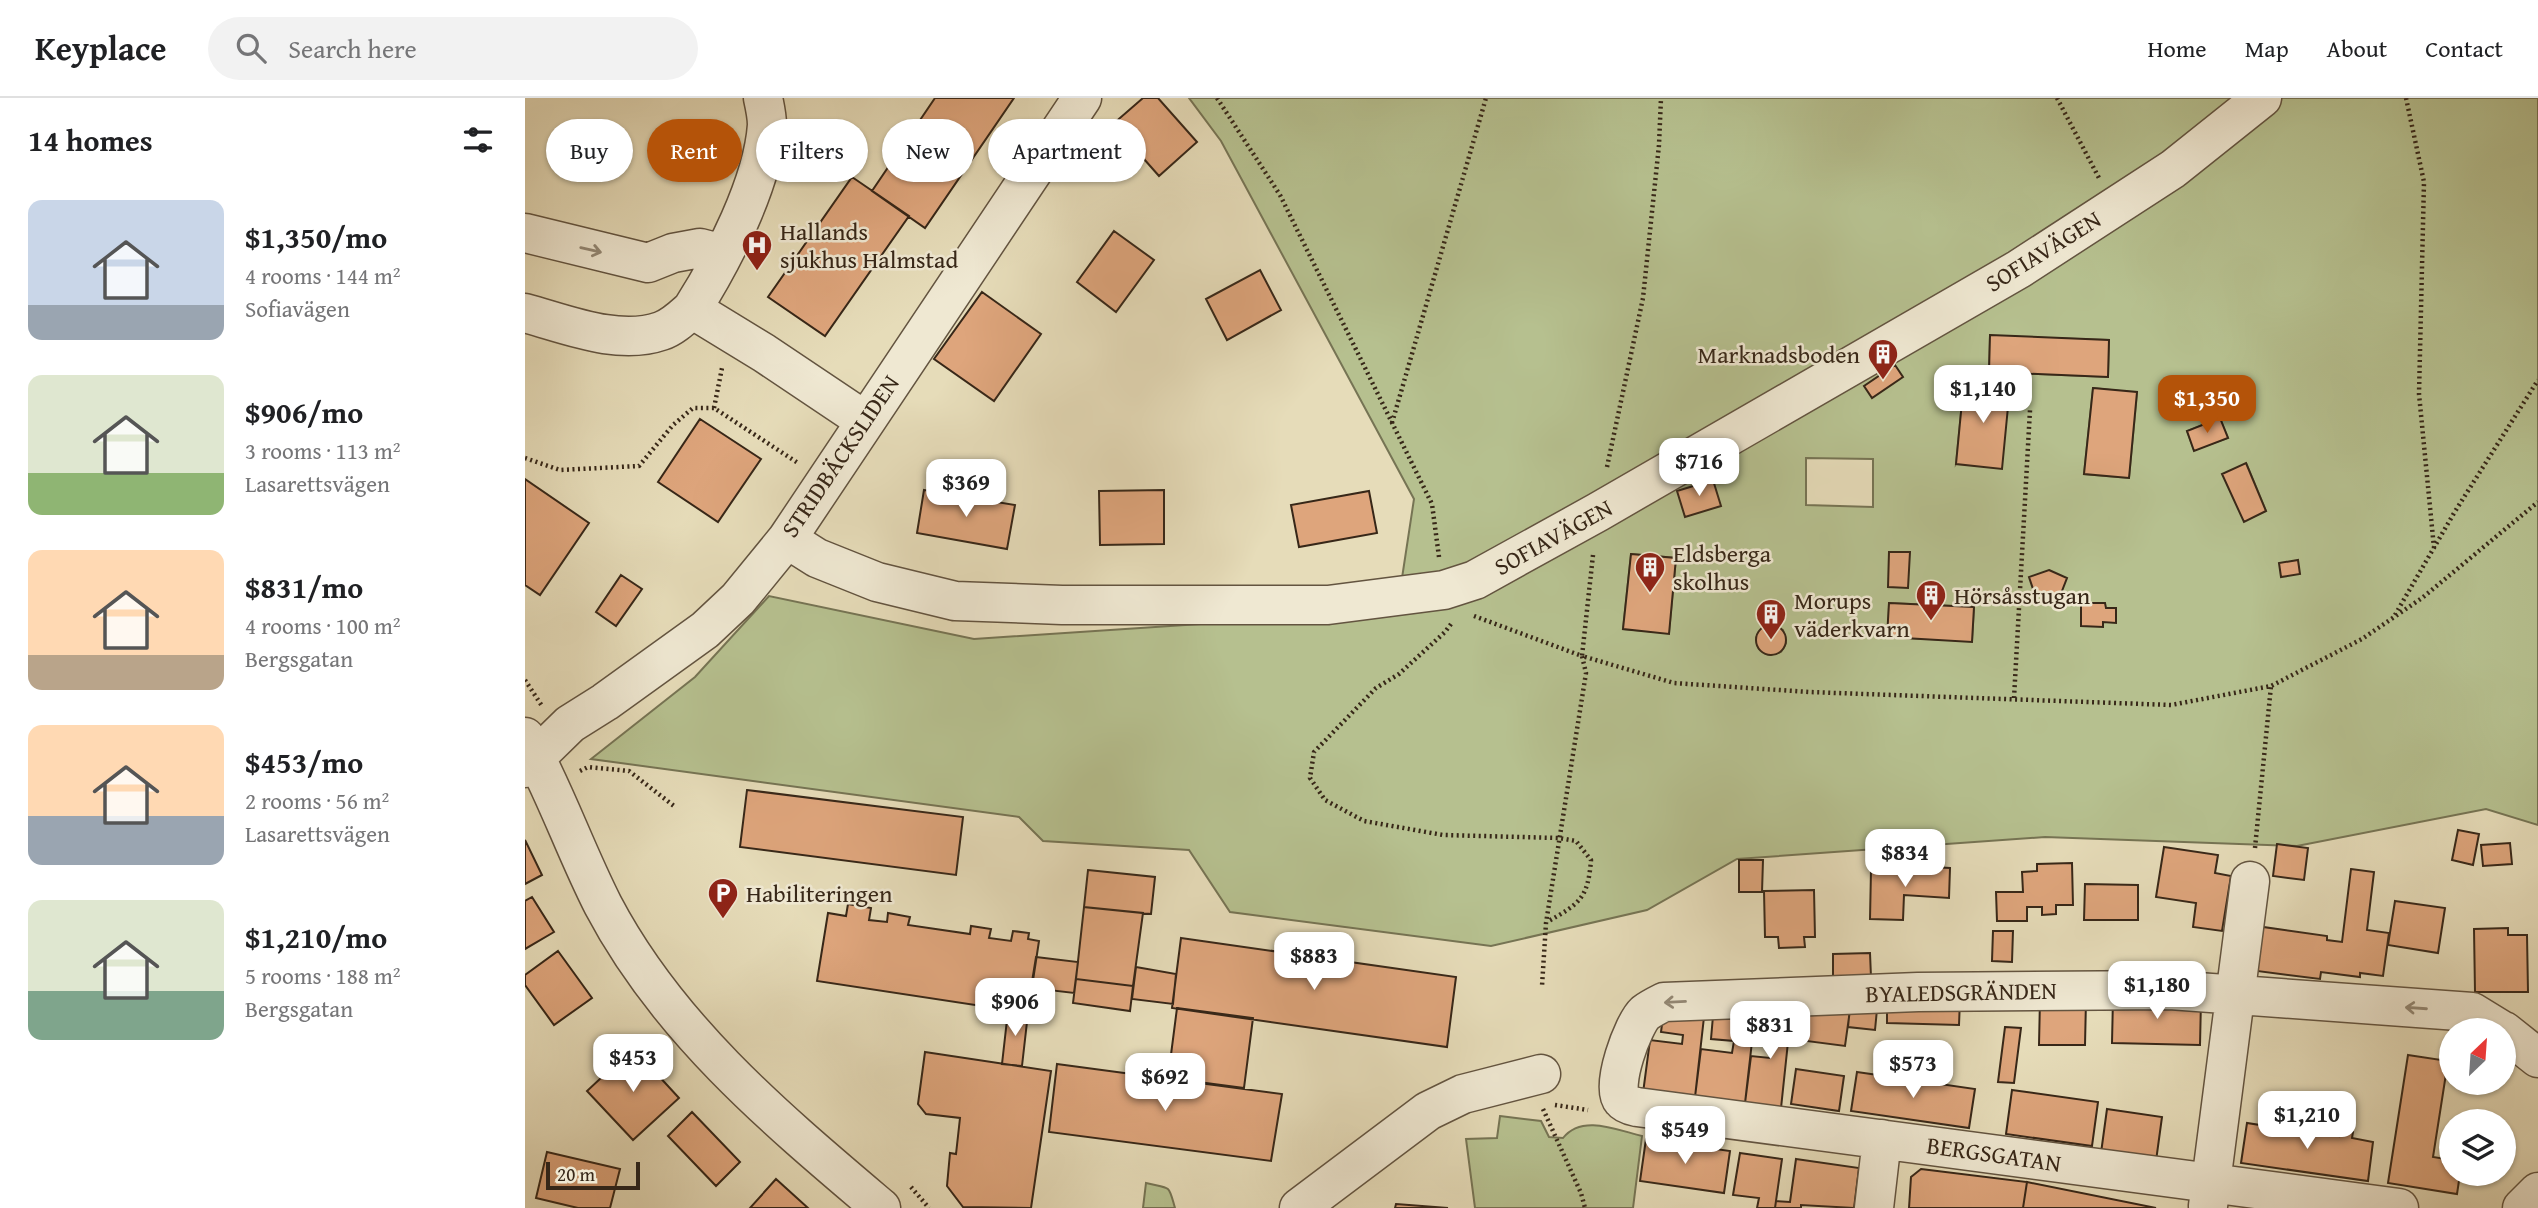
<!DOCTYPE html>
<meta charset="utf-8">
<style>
body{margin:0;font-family:"Gentium Book Plus",serif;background:#f2f2f2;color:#202124;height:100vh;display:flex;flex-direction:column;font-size:26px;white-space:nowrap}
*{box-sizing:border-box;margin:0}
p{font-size:23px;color:#757577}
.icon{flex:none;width:38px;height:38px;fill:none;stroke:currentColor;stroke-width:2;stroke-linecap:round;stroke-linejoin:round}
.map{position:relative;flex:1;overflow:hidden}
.sheet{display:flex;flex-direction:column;background:#fff;width:525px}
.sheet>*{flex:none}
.top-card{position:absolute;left:21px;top:21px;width:665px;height:63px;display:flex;gap:14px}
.needle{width:46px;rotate:25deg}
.fabs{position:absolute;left:1914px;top:920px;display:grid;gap:14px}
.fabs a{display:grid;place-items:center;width:77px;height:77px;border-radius:50%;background:#fff;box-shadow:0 2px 5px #0004;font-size:35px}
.scale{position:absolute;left:21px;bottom:18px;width:94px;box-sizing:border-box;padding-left:7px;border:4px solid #372718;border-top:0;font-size:19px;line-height:24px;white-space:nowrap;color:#372718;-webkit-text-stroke:5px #efe8d2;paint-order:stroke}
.price{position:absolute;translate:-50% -60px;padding:0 16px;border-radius:14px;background:#fff;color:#222;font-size:23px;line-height:46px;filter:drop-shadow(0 2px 4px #0008)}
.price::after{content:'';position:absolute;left:50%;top:42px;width:21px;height:16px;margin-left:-10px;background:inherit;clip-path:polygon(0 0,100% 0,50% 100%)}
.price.selected{background:#b45309;color:#fff}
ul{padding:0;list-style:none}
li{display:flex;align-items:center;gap:21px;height:175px;padding:0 28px}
li span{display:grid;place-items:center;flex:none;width:196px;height:140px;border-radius:14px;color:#555}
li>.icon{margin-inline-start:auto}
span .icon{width:84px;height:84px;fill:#fffc;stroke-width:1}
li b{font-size:30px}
h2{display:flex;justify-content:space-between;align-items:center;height:84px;padding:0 28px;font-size:30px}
.pill{padding:0 24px;border-radius:32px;background:#fff;box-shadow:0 2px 5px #0004;font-size:24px;line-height:63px}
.pill.selected{background:#b45309;color:#fff}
header{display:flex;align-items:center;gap:42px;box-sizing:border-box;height:98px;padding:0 35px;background:#fff;border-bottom:2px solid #e0e0e0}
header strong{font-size:33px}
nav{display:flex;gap:38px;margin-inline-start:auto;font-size:24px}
.search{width:490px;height:63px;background:#f2f2f2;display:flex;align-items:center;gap:18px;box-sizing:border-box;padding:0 24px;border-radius:38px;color:#757577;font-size:26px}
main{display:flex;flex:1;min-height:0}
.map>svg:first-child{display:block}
</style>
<header>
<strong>Keyplace</strong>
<div class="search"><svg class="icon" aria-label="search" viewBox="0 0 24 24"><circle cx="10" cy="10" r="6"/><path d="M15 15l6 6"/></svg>Search here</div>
<nav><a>Home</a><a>Map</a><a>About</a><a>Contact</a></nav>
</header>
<main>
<section class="sheet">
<h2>14 homes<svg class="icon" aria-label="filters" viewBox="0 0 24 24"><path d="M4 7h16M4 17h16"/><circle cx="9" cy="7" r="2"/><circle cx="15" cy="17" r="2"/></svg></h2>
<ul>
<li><span style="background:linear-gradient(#c9d6e8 75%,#9aa5b1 0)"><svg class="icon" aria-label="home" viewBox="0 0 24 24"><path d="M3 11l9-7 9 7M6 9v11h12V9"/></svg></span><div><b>$1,350/mo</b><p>4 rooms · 144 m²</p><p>Sofiavägen</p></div></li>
<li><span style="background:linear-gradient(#dfe7d0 70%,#8fb573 0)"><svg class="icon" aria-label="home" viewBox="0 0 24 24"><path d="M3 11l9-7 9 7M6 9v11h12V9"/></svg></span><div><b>$906/mo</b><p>3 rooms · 113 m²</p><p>Lasarettsvägen</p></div></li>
<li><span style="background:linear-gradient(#ffd9b3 75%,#b9a48a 0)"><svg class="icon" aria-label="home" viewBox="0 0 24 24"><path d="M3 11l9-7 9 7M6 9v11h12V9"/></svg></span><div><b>$831/mo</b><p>4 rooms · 100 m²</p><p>Bergsgatan</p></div></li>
<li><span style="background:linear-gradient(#ffd9b3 65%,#9aa5b1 0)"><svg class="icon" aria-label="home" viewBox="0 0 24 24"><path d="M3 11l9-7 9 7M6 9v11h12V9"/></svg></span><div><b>$453/mo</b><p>2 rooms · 56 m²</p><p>Lasarettsvägen</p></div></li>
<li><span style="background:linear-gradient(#dfe7d0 65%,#7fa58c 0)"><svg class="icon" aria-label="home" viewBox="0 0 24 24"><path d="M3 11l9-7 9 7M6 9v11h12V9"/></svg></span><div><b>$1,210/mo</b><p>5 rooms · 188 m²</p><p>Bergsgatan</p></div></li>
</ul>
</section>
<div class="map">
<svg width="2013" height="1110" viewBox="0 0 2013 1110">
<rect width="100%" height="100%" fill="#e6dcb9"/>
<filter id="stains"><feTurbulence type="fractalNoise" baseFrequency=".00286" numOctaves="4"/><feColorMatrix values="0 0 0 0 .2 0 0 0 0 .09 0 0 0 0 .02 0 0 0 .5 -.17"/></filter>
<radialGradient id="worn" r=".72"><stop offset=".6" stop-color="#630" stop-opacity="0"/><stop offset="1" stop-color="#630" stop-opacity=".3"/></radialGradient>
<path fill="#b6c08f" stroke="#767454" stroke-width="2" fill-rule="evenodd" d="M 664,0 L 2013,0 L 2013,727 L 1961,711 L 1772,748 L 1520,739 L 1212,761 L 1122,812 L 966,848 L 705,814 L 664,752 L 518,743 L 494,719 L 66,661 L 170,579 L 244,498 L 449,541 L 872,513 L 889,401 L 696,43 ZM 1465,238 L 1584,242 L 1583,279 L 1464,274 ZM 1439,284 L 1485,288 L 1431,366 ZM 1664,288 L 1688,288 L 1687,303 L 1664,302 ZM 1568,290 L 1612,295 L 1604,380 L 1559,376 ZM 1695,320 L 1703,340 L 1669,352 L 1662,333 ZM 1281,360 L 1348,361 L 1348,409 L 1281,407 ZM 1721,365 L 1741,413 L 1719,423 ZM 1106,456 L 1151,460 L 1144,535 L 1098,531 ZM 1364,505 L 1449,509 L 1447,543 L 1363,539 ZM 1248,527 L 1258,532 L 1261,545 L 1256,554 L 1245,557 L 1234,551 L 1231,540 L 1237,530 Z
M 975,1018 L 1016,1023 L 1024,1039 L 1038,1040 C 1057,1016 1092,1032 1117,1038 L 1108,1110 L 950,1110 L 941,1041 L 972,1040 Z
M 621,1085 C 647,1091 643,1086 650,1110 L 618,1110 Z"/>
<path fill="#dea57c" stroke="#372718" stroke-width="2" d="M 410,0 L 489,0 L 400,130 L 347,93 Z
M 618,0 L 633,0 L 672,44 L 634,78 L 588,26 Z
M 327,79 L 384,118 L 300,238 L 243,199 Z
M 589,133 L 629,162 L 591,214 L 552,184 Z
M 735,172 L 756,212 L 702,242 L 681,201 Z
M 457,194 L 516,236 L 469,303 L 409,261 Z
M 1465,237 L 1584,242 L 1583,279 L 1464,274 Z
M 1370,267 L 1378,279 L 1347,300 L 1339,288 Z
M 1439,283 L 1485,288 L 1477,371 L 1431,366 Z
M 1664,287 L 1688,288 L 1687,304 L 1663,302 Z
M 1568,290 L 1612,294 L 1604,380 L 1559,376 Z
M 1695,320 L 1703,340 L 1669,353 L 1662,333 Z
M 175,321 L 236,361 L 193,424 L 133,384 Z
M 1721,365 L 1741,413 L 1719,424 L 1697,376 Z
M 0,381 L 64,425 L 15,497 L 0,487 Z
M 1188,382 L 1196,408 L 1160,419 L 1152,393 Z
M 399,392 L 490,407 L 482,451 L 392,435 Z
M 639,392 L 639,446 L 575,447 L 574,393 Z
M 844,393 L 852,435 L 774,449 L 766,407 Z
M 1364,454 L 1385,454 L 1383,490 L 1363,489 Z
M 1106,456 L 1151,460 L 1144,536 L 1098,531 Z
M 1773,462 L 1775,476 L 1756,479 L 1754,465 Z
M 1524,472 L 1542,480 L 1535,498 L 1510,497 L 1504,479 Z
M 96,477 L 117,491 L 91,528 L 71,514 Z
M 1364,505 L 1449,509 L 1447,544 L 1362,539 Z
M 1556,505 L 1580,505 L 1581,510 L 1591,510 L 1591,525 L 1578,524 L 1578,529 L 1556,528 Z
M1231 542a15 15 0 1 1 30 0a15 15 0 1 1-30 0Z
M 222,692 L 438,719 L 431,777 L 215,749 Z
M 1933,732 L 1954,736 L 1948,767 L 1927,762 Z
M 0,742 L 17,777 L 0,786 Z
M 1985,745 L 1987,766 L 1958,768 L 1956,747 Z
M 1752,746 L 1783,750 L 1779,782 L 1748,778 Z
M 1639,749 L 1693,757 L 1690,775 L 1706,778 L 1697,833 L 1668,829 L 1671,805 L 1631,799 Z
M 1214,762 L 1238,762 L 1237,794 L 1214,794 Z
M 1547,765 L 1548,807 L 1531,807 L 1531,816 L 1517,817 L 1517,809 L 1502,809 L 1502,823 L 1472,823 L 1471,794 L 1498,794 L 1497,774 L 1512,773 L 1512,766 Z
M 1384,768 L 1425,770 L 1424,800 L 1379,797 L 1378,822 L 1345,821 L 1346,772 L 1383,774 Z
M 1826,771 L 1849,774 L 1842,832 L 1864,835 L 1858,878 L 1835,875 L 1835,879 L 1796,874 L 1795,881 L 1732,873 L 1738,829 L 1802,838 L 1802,842 L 1817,844 Z
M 563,772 L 630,779 L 626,816 L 559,809 Z
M 1560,786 L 1613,787 L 1613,822 L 1559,822 Z
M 1289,792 L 1290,839 L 1279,839 L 1280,849 L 1254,850 L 1253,839 L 1240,839 L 1239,793 Z
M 7,799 L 29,834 L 0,851 L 0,803 Z
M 1870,803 L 1920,810 L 1913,855 L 1863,847 Z
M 323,806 L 346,810 L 344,822 L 362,824 L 363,815 L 385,819 L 383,827 L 445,836 L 446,828 L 466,831 L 464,840 L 486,843 L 488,833 L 504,835 L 503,841 L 514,843 L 503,915 L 292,883 L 303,815 L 321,818 Z
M 559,809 L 618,815 L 608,888 L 551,881 Z
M 1983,830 L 1983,837 L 2002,837 L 2003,894 L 1950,894 L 1949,831 Z
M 1468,833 L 1488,833 L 1487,864 L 1467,863 Z
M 656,840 L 931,879 L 922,949 L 647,910 Z
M 33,853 L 67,900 L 29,927 L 0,887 L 0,877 Z
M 1345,855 L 1346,879 L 1308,880 L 1308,856 Z
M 511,859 L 553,864 L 549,895 L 506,890 Z
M 611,869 L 651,876 L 648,906 L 607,901 Z
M 551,881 L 608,888 L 605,913 L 548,905 Z
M 1326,899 L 1353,901 L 1350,932 L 1323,929 Z
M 1362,899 L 1435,901 L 1434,927 L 1362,925 Z
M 1588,900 L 1676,902 L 1675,947 L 1587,945 Z
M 1515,901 L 1561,902 L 1560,947 L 1514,947 Z
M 1241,905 L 1259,907 L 1258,924 L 1265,925 L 1256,1010 L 1220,1005 L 1226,958 L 1245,960 L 1246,945 L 1233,943 L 1235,922 L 1239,922 Z
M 1271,905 L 1325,912 L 1320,948 L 1266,941 Z
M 652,910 L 728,920 L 719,990 L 643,980 Z
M 1217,910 L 1215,924 L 1229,926 L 1220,1005 L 1170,999 L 1176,951 L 1207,955 L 1209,943 L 1186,941 L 1188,918 Z
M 1139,911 L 1179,919 L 1170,999 L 1118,995 L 1125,942 L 1157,946 L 1158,937 L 1136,934 Z
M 483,913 L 503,915 L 497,968 L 477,966 Z
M 1480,929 L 1496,930 L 1489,985 L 1473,984 Z
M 108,950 L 154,1000 L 108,1042 L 62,993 Z
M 400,954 L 526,973 L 506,1110 L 438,1109 L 422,1088 L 425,1055 L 431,1056 L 435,1020 L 401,1016 L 393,1006 Z
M 1883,957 L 1923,963 L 1908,1059 L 1927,1062 L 1927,1076 L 1935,1076 L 1932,1096 L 1863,1085 Z
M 532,966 L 757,996 L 746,1063 L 524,1034 Z
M 1271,971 L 1319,978 L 1314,1013 L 1266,1006 Z
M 1332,974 L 1450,991 L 1444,1030 L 1326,1013 Z
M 1487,992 L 1573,1004 L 1567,1048 L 1481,1036 Z
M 1582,1011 L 1637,1019 L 1631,1063 L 1576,1055 Z
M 167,1014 L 215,1064 L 191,1088 L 143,1038 Z
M 1755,1023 L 1767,1025 L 1766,1031 L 1814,1038 L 1815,1032 L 1828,1034 L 1827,1040 L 1848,1044 L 1843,1083 L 1716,1065 L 1722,1025 L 1754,1030 Z
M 1121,1041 L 1205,1053 L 1199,1095 L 1115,1083 Z
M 22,1054 L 95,1071 L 85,1110 L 53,1110 L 11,1100 Z
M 1215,1055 L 1257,1061 L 1250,1110 L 1232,1110 L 1234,1100 L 1208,1097 Z
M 1271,1061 L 1334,1070 L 1329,1110 L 1276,1107 L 1276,1110 L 1250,1110 L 1251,1103 L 1265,1104 Z
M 1396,1071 L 1502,1084 L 1498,1110 L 1384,1110 L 1386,1079 Z
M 251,1081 L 283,1110 L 225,1110 Z
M 1502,1084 L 1631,1110 L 1498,1110 Z
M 871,1106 L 923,1110 L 870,1110 Z"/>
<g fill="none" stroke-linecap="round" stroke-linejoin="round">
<g stroke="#635440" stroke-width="41">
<path id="minor" d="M 0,135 L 123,165 L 148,155 L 175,150 L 198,156
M 167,211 C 198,162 238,85 242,27 C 242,18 240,9 238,0
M 0,215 C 41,226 93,248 136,233 C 148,229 158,219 167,211 L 239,255 L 339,322
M 262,441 L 292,460 L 352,484 L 430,503 L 537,507 L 803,507 L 919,492 L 950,482 L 1073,414 L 1494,171 L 1648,71 L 1737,0
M 0,639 C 30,693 50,752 78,807 C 143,931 251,1021 356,1110
M 0,670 L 45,626 L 80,604 L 180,532 L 213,501 L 262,441 L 557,0
M 1979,933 L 2013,960
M 1683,1108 L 1725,783
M 774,1110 L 903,1013 L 938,996 L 1016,976
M 1349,1110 L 1357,1041
M 1874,1110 L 1112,1009 C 1107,1008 1100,1006 1097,1002 C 1085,989 1108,926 1120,915 C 1125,911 1133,907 1139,904 L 1393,894 L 1645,892 L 1947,914 L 1978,933
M 1997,1110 L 2013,1094"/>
</g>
<path stroke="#372718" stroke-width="4.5" stroke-dasharray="2 3.5" stroke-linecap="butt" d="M 692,0 L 755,97 L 907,406 L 914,459
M 1532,0 L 1574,80
M 1881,0 L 1899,84 L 1894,296 L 1909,450
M 189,310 L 197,270
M 867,325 L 961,0
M 0,360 L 35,372 L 114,368 L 148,327 L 168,310 L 189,310 L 273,365
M 1082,369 L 1118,200 L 1134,47 L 1136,0
M 1068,457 L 1057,558 L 1149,585 L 1284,594 L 1646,607 L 1746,588 L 1837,541 L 1897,500 L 2013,404
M 1870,517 L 1929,415 L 2013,282
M 949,518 L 1057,558 L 1061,575 L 1021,825 L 1017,888
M 926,526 L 920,534 L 874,576 L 851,590 L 789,654 L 785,680 L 800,702 L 839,723 L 918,737 L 1034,740 L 1051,743 L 1066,762 C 1063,801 1054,806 1022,824
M 0,582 L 17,608
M 1489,600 L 1505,312
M 55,673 L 63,669 L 104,673 L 149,708
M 1730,750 L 1746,588
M 1030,1007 L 1063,1012
M 1018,1011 L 1056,1095 L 1060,1110
M 386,1089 L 404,1110"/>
<use href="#minor" stroke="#efe8d2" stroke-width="38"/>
</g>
<defs><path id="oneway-shaft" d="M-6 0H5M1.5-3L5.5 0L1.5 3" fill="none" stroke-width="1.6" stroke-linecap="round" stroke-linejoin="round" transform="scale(1.75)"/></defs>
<g stroke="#938875">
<use href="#oneway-shaft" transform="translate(66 152) rotate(13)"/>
<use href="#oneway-shaft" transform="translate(1150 904) rotate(177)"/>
<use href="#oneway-shaft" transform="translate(1891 910) rotate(-176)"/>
</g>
<defs>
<g id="hospital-pin" transform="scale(1.575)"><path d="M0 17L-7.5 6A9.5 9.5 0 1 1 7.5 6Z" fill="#8f2418" stroke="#efe8d2"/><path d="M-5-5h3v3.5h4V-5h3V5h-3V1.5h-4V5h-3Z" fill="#fff"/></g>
<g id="building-pin" transform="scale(1.575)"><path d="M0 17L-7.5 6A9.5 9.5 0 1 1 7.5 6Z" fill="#8f2418" stroke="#efe8d2"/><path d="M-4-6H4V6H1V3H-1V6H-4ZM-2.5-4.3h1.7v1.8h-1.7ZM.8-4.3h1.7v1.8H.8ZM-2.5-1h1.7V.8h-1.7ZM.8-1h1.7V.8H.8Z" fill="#fff"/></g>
<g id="parking-pin" transform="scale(1.575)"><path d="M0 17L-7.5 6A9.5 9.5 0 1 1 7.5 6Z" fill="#8f2418" stroke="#efe8d2"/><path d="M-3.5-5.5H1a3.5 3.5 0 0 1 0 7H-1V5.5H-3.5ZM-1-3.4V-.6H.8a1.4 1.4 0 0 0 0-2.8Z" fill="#fff"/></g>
</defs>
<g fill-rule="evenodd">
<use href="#hospital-pin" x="232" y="147"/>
<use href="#building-pin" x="1358" y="256"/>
<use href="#building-pin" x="1125" y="469"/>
<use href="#building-pin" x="1406" y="497"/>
<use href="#building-pin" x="1246" y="516"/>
<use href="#parking-pin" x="198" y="795"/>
</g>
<g text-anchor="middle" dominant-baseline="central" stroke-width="5" stroke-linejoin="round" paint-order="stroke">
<g font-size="24" fill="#372718" stroke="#efe8d2" text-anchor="start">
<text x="255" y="133">Hallands<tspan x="255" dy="28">sjukhus Halmstad</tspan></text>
<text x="1335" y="256" text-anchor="end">Marknadsboden</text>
<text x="1148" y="455">Eldsberga<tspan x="1148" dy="28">skolhus</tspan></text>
<text x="1429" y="497">Hörsåsstugan</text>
<text x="1269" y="502">Morups<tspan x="1269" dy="28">väderkvarn</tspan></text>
<text x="221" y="795">Habiliteringen</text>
</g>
<g font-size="24" fill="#372718" stroke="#efe8d2">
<text transform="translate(1518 153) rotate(-32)">SOFIAVÄGEN</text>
<text transform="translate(315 358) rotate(-56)">STRIDBÄCKSLIDEN</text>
<text transform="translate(1028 439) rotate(-29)">SOFIAVÄGEN</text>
<text transform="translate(1436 894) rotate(-1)">BYALEDSGRÄNDEN</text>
<text transform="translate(1469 1056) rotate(8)">BERGSGATAN</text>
</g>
</g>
<rect width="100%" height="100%" filter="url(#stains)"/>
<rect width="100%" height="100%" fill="url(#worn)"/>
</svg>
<div class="fabs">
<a><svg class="needle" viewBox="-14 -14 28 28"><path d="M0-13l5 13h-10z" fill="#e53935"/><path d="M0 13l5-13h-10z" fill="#757577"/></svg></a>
<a><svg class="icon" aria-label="layers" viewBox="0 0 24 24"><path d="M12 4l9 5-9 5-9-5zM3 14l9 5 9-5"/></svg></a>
</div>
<div class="scale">20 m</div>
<b class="price" style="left:1458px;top:327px">$1,140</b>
<b class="price selected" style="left:1682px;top:337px">$1,350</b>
<b class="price" style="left:1174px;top:400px">$716</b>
<b class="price" style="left:441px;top:421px">$369</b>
<b class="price" style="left:1380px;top:791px">$834</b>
<b class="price" style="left:789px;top:894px">$883</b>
<b class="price" style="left:1632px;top:923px">$1,180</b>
<b class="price" style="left:490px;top:940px">$906</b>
<b class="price" style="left:1245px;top:963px">$831</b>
<b class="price" style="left:108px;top:996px">$453</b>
<b class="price" style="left:1388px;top:1002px">$573</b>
<b class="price" style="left:640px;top:1015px">$692</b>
<b class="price" style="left:1782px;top:1053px">$1,210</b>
<b class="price" style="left:1160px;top:1068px">$549</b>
<div class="top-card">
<a class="pill">Buy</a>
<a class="pill selected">Rent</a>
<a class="pill">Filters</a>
<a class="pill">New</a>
<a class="pill">Apartment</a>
</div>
</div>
</main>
